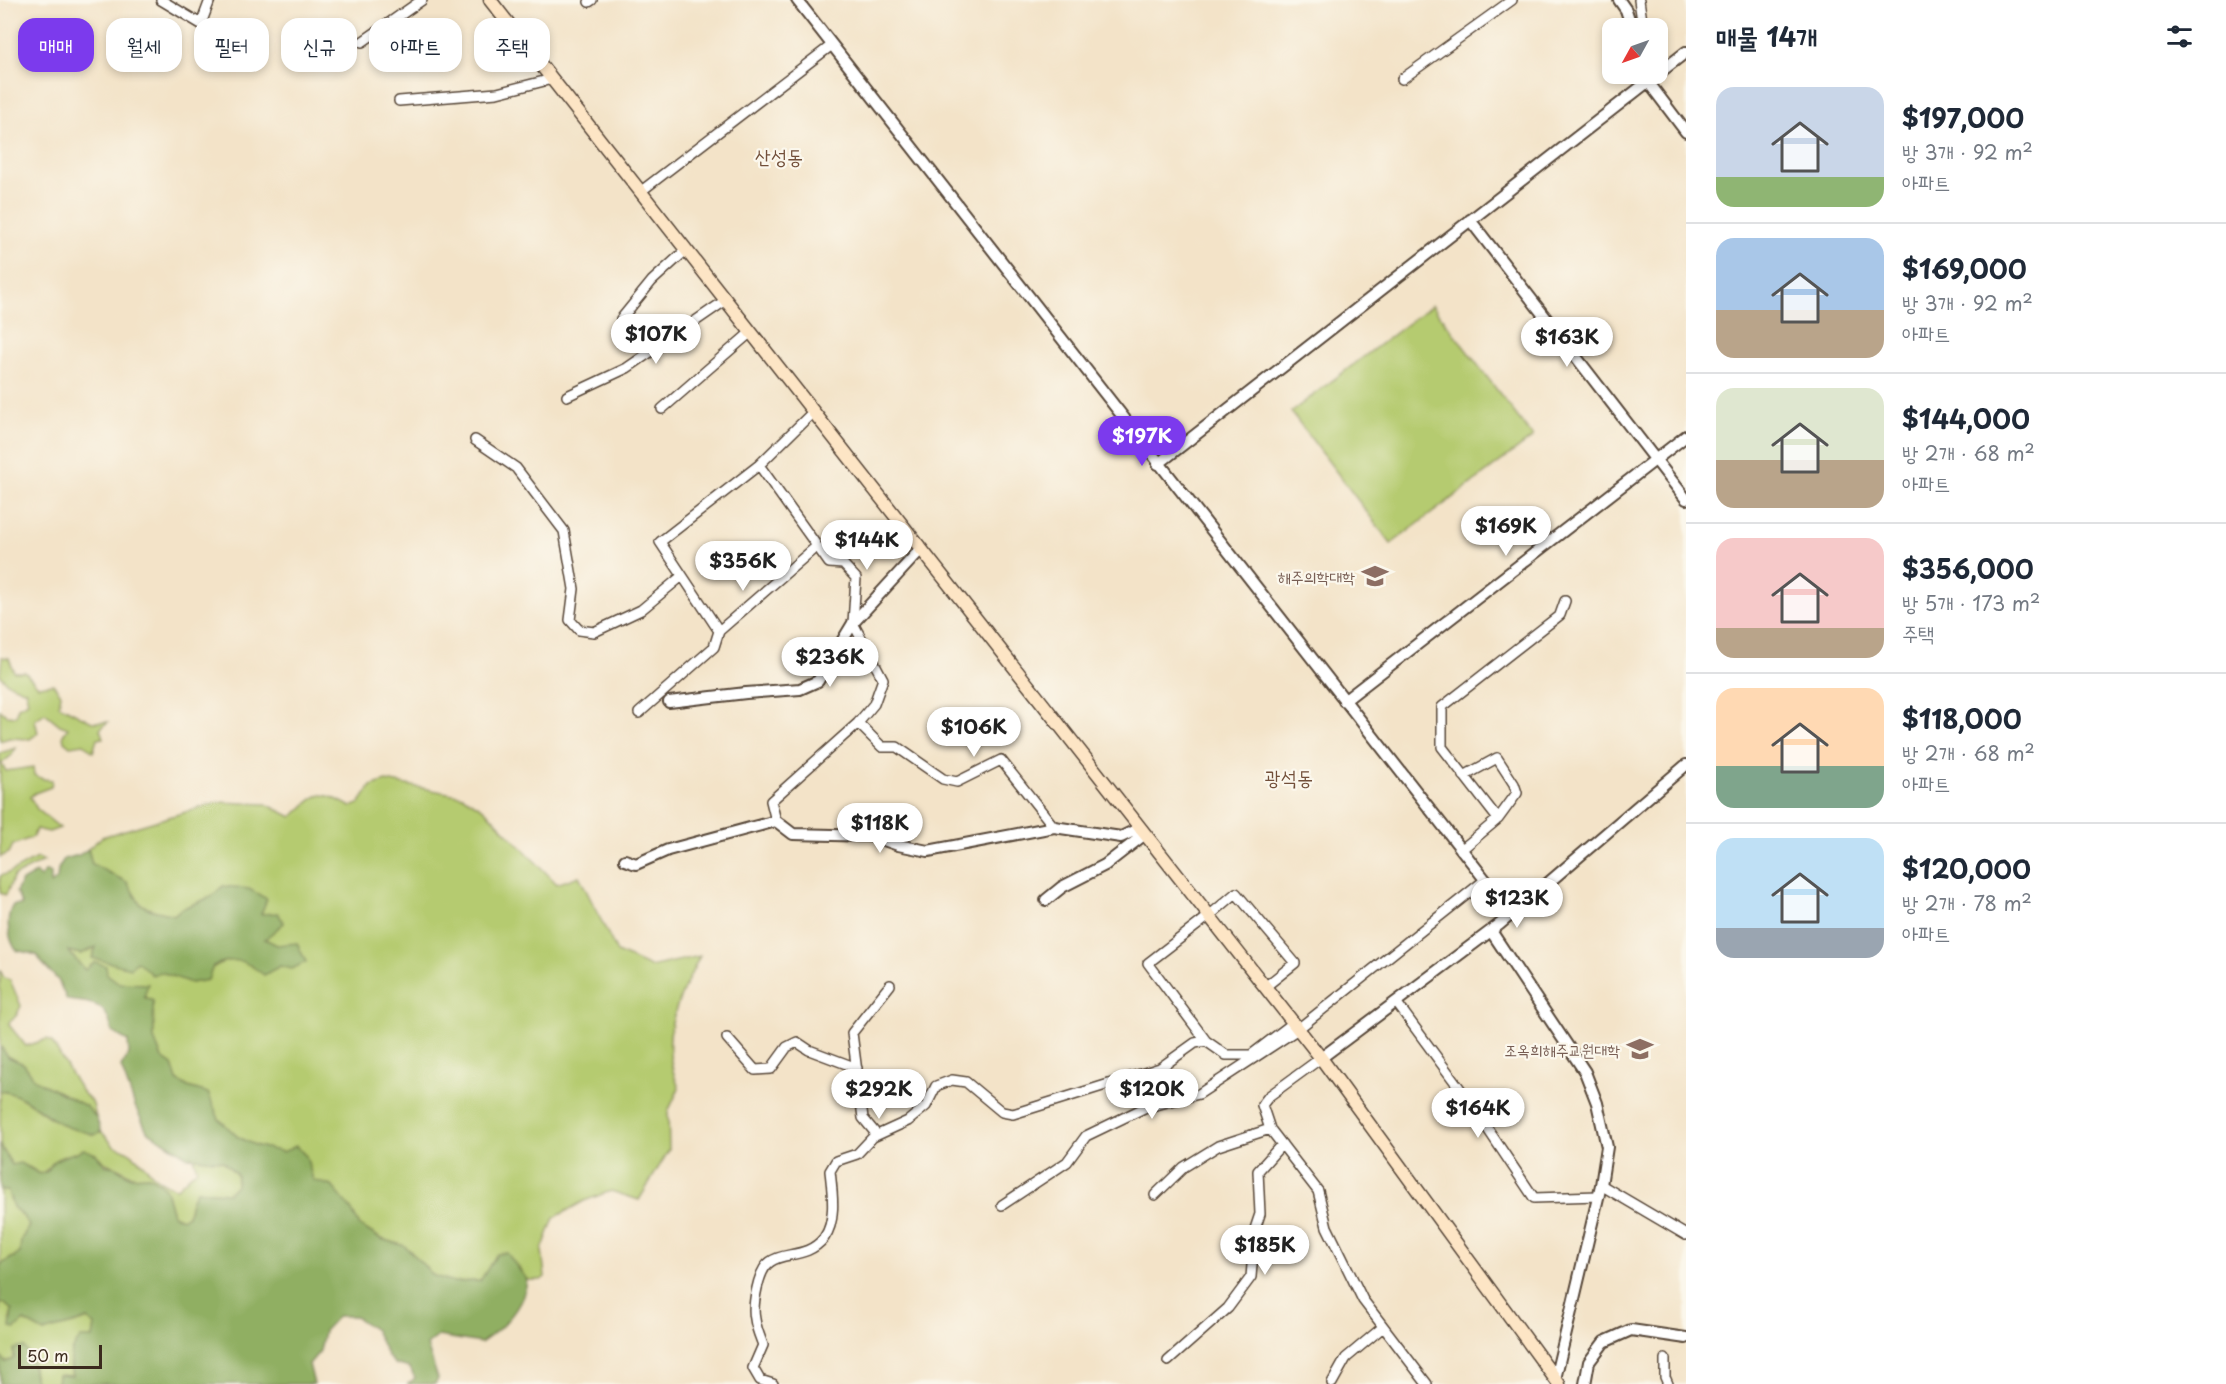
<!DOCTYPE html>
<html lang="ko">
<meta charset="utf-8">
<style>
body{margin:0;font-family:"Playpen Sans","Poor Story",sans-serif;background:#f2f2f3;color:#1f2937;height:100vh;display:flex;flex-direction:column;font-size:22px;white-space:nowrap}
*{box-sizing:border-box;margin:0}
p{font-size:20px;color:#747a83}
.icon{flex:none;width:33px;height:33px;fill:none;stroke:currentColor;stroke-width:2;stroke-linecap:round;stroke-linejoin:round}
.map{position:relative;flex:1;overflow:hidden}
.panel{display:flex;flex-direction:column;background:#fff;width:540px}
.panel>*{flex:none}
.hud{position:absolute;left:18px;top:18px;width:570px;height:54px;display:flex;gap:12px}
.needle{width:39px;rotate:230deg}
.fabs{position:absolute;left:1602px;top:18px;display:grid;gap:12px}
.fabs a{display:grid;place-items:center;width:66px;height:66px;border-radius:12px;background:#fff;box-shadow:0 3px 9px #0003;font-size:30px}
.scale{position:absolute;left:18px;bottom:15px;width:84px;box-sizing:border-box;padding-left:6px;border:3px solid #3b2a1e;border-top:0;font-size:16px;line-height:21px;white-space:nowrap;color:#3b2a1e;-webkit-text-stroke:4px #fbf7ec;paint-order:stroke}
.price{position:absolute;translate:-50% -51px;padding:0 14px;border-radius:21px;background:#fff;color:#222;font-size:20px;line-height:39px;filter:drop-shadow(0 2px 3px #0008)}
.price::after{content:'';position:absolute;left:50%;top:36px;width:18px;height:14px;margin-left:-9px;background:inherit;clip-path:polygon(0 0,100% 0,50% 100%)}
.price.current{background:#7c3aed;color:#fff}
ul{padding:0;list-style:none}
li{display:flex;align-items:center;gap:18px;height:150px;padding:0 30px}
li+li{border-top:2px solid #e0e1e3}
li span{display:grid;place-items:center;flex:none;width:168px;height:120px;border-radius:18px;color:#555}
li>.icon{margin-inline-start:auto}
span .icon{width:72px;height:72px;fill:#fffc;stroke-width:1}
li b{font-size:26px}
h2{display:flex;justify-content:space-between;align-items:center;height:72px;padding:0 30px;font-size:26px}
.tag{padding:0 21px;border-radius:18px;background:#fff;box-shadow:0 3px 9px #0003;font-size:21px;line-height:54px}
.tag.current{background:#7c3aed;color:#fff}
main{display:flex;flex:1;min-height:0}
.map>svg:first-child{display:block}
</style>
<main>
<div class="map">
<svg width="1686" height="1384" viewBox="0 0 1686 1384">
<rect width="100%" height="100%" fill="#fbf7ec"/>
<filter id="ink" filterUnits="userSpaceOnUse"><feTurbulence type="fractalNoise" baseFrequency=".0167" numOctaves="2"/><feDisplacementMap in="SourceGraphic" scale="12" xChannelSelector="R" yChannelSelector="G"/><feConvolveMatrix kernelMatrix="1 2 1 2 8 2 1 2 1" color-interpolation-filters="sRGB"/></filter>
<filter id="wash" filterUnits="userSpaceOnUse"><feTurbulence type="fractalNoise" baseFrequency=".008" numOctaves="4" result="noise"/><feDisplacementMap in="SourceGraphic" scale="24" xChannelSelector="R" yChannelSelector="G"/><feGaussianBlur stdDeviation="1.35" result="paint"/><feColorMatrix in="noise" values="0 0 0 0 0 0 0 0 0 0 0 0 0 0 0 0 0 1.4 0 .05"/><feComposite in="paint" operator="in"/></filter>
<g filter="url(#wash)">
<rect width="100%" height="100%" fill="#f3e3c8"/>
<path fill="#b5cb6f" stroke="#787a46" stroke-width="1.5" d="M 1432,305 L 1533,437 L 1391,544 L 1291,412 Z
M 2,657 L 9,658 L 14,672 L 25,672 L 38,686 L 53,684 L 61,694 L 59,705 L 92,722 L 108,722 L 100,729 L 103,738 L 97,739 L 93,752 L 84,744 L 70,746 L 64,741 L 63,735 L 68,728 L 60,725 L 45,713 L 35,720 L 38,733 L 30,739 L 9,738 L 0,741 L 0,710 L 6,715 L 16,716 L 18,707 L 28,702 L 26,691 L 7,683 L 0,675 Z
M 16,748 L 12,755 L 1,764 L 6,771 L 33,767 L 34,775 L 43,779 L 52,780 L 51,787 L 35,793 L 30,797 L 37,809 L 60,828 L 49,832 L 36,829 L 33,837 L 13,845 L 9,853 L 0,857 L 0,753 Z
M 386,781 L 463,796 L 484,809 L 557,884 L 579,876 L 617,952 L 650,967 L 700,956 C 677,1002 657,1038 679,1088 L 668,1112 L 669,1150 L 639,1200 L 611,1191 L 584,1201 L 554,1218 L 542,1250 L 545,1277 L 541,1280 L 527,1280 L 517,1265 L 480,1281 L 454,1282 L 434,1276 L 405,1246 L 381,1239 L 360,1226 L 351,1209 L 313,1180 L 306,1156 C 276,1151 238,1147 219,1119 C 214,1112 211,1101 208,1093 L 188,1087 L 177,1080 L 172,1065 L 162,1058 L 154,1039 L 153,1001 L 119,983 L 106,974 L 85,970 L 67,951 L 81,954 L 96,947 L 92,958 L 137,961 L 191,983 C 206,972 228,952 248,963 C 254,965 259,971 264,974 L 277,945 L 264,939 L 260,914 L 223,886 L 211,897 L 181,909 L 174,915 L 152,910 L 140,904 L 126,882 L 92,864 L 88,849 L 102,837 L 219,802 L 266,804 L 292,817 C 320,792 317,788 351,807 L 359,804 L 371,786 Z
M 38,858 L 44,861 L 14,876 L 6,895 L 0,893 L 0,876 C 13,873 25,863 38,858 Z
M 0,970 L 4,978 L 10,980 L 21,1006 L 16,1016 L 10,1021 L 9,1025 L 26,1046 L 47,1039 L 52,1042 L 80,1089 L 93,1104 L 96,1117 L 86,1106 L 35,1080 L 24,1064 L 8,1057 L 0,1046 Z
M 0,1091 C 22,1093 36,1110 54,1120 C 67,1126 81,1130 94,1135 L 101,1131 L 114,1146 C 141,1151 150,1183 177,1188 L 197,1169 L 193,1157 L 223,1161 L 237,1175 L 236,1185 L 228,1193 L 196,1191 L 191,1202 L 188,1215 L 182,1219 L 173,1215 L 166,1190 L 149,1176 C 126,1178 134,1175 116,1167 C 104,1162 106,1165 96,1154 C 85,1154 67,1152 58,1159 C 51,1164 49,1170 40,1174 L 29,1167 L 12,1165 L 0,1145 Z
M 0,1190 L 8,1191 L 13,1207 L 23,1216 L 29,1226 L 21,1240 L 20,1253 L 0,1265 Z
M 4,1303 L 12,1310 L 10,1319 L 24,1321 L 44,1332 C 58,1326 73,1326 87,1319 L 95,1325 L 93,1339 L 70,1362 L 72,1377 L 58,1375 L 57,1384 L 35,1382 L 31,1355 L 5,1362 L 0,1355 L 0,1304 Z"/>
<path fill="#90af62" stroke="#666c40" stroke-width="1.5" d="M 88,849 L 92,864 L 127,882 L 140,904 L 152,910 L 174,915 L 181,909 L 211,897 L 223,886 L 249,889 L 267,899 L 261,914 L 278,913 L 284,923 L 265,939 L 277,945 L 297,943 L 306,962 L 292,969 L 280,966 L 264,975 C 245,960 236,956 213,966 L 208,980 L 191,983 L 161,972 L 152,975 L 137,961 L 130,968 L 92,958 L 96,947 L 81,954 L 68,951 L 85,970 L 95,962 L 106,966 L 107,974 L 119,983 L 148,984 L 144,997 L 153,1001 L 154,1039 L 162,1058 L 172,1065 L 177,1080 L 188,1087 L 208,1093 L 219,1119 L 238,1137 L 257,1146 L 283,1152 L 296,1146 L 306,1156 L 313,1180 L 332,1186 L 351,1209 L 360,1226 L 381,1239 L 405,1246 L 434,1276 L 454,1282 L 480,1281 L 497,1254 L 507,1253 L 527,1280 C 524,1307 504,1327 481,1343 L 438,1336 L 427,1345 L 438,1379 L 435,1384 L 408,1384 L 415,1378 L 410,1368 L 395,1364 L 388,1357 L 375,1330 L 354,1316 L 338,1316 L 324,1331 L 320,1351 L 309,1364 L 314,1384 L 57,1384 L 58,1375 L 72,1376 C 70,1360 69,1350 81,1338 L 93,1338 L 95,1325 L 87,1319 C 73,1326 58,1326 44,1332 L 24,1321 L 15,1329 L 10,1328 L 12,1310 L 4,1303 L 0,1304 L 0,1265 L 20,1253 L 21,1240 L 29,1226 L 23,1216 L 13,1207 L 8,1191 L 0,1190 L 0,1145 L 12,1165 L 20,1163 L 40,1174 L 48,1171 C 53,1155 71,1156 84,1149 L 96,1154 L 105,1165 L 115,1167 L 131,1177 L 149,1176 L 160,1183 L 166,1190 L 173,1215 L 182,1219 L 188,1215 L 191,1202 L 196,1191 L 228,1193 L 236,1185 L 237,1175 L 223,1161 L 188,1157 L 147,1131 L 135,1106 L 121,1067 L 129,1054 L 128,1041 L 112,1032 C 107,1002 93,1003 67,1000 L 58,980 L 42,963 L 37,955 L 16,950 C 8,938 5,918 13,905 L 22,905 L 16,892 L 22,881 L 36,873 L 40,877 L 46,871 L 51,873 L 51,884 L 57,879 L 58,869 L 64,859 L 79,855 Z
M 0,1046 L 8,1057 L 24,1064 L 35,1080 L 86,1106 L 96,1117 L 101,1131 L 95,1135 C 84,1131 72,1130 63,1125 C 42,1114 24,1093 0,1091 Z
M 24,1347 C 35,1359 31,1367 35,1382 L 38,1384 L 0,1384 L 0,1355 L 5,1362 L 14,1359 L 14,1349 Z"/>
</g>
<g filter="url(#ink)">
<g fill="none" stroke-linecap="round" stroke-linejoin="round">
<g stroke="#574638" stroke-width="12">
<path id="minor" d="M 161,0 L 201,24 L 210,0
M 1639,0 L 1643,28
M 589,2 L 592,0
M 362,42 L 422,0
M 1402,79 L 1512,0
M 399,101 L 497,93 L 552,79
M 640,192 L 832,45
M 621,319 L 652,281 L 686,250
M 567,396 L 627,368 L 726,300
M 662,409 L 751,332
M 475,440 L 516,468 L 564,531 L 574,589 L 570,620 L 579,630 L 594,632 L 641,610 L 682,576
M 719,631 L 660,542 L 759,465 L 813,412
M 639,713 L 714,647 L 719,631 L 817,546 L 759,465
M 858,723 L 882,747 L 897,747 L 943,779 L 957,782 L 1001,760 L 1054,827
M 1464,776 L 1497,758 L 1514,784 L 1517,793 L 1498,819
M 776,821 L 771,801 L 858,723 L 874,704 L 883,679 L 853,623 L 856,578 L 843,564 L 829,563 L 817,546
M 1461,850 L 1498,819 L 1442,747 L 1442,707 L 1560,615 L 1565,601
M 1265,987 L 1295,963 L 1236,893 L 1209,916 L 1148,963 L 1206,1041 L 1226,1055 L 1251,1055 L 1293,1023
M 1396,1002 L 1469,1101 L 1534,1198 L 1599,1196
M 727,1038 L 755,1070 L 771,1069 L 787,1047 L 797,1042 L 809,1050 L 857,1068
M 1321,1058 L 1269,1096 L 1262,1105 L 1270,1129 L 1318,1191 L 1327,1227 L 1363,1300 L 1427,1384
M 877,1135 L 863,1118 L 852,1033 L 890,985
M 1601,1185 L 1686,1235
M 1155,1195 L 1184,1167 L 1218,1146 L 1270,1129
M 1002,1205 L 1067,1162 L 1086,1136 L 1144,1108 L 1199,1094 L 1298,1029 L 1485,880
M 1665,1359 L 1665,1377 L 1668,1384
M 1168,1361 L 1228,1308 L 1251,1277 L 1255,1229 L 1260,1214 L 1258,1171 L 1282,1144
M 1332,1383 L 1346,1358 L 1383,1327
M 773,1384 L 760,1380 L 753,1368 L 763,1345 C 760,1337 756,1328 755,1319 C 752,1306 758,1270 770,1262 C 784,1251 807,1259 824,1238 C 837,1221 832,1190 830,1171 L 836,1161 L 857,1154 L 873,1137 L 908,1121 L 926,1106 L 936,1086 L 952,1080 L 966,1082 L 1002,1112 L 1013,1114 L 1160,1068 L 1195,1043 L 1206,1041"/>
</g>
<g stroke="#574638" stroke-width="14">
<path id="tertiary" d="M 797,0 L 1512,914
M 1619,0 L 1626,10 L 1632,28
M 1646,74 L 1649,83 L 1686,132
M 1470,220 L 1686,499
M 1158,464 L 1686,52
M 1344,701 L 1686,436
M 669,702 L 746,693 L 800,689 L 818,681 L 853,623 L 921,549
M 625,860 L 636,864 L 668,850 L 776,821 L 793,834 L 872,836 L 898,845 L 928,851 L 1054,827 L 1121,837 L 1140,828
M 1046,900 L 1062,887 L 1105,865 L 1145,834
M 1491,931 L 1585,1072 L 1597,1103 L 1607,1147 L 1601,1185 L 1555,1379
M 1321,1058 L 1500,924 L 1686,765
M 1585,1384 L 1589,1362 L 1604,1342 L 1631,1330 L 1686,1338"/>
</g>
<g stroke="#574638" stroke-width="15">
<path id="secondary" d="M 490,0 L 1321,1058 L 1559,1384"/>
</g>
<use href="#minor" stroke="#fff" stroke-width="9"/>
<use href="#tertiary" stroke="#fff" stroke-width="10"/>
<use href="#secondary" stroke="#fde5c5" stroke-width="12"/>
</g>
</g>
<defs>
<g id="university-bare" transform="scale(2.07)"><path d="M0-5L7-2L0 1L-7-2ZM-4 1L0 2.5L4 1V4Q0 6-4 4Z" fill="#8d6e63" stroke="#fbf7ec" stroke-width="2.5" paint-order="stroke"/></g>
</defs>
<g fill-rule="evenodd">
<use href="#university-bare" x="1375" y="576"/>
<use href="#university-bare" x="1640" y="1049"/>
</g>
<g text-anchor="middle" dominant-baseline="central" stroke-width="4.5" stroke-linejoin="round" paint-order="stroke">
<g font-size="16" fill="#785e54" stroke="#fbf7ec" text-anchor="end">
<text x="1355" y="576">해주의학대학</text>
<text x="1620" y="1049">조옥희해주교원대학</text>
</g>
<g font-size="20" fill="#724f39" stroke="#fbf7ec">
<text x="779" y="156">산성동</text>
<text x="1289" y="777">광석동</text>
</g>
</g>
</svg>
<div class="fabs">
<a><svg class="needle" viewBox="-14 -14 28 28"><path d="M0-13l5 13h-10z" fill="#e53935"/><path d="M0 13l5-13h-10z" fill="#747a83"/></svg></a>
</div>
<div class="scale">50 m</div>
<b class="price" style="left:656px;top:365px">$107K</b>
<b class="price" style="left:1567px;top:368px">$163K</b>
<b class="price current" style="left:1142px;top:467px">$197K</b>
<b class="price" style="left:1506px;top:557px">$169K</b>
<b class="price" style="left:867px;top:571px">$144K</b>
<b class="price" style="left:743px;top:592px">$356K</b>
<b class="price" style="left:830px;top:688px">$236K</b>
<b class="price" style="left:974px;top:758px">$106K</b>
<b class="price" style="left:880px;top:854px">$118K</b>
<b class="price" style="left:1517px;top:929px">$123K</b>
<b class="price" style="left:879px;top:1120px">$292K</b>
<b class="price" style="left:1152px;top:1120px">$120K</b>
<b class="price" style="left:1478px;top:1139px">$164K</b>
<b class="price" style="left:1265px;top:1276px">$185K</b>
<div class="hud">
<a class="tag current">매매</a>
<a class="tag">월세</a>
<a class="tag">필터</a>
<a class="tag">신규</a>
<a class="tag">아파트</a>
<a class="tag">주택</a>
</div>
</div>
<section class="panel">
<h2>매물 14개<svg class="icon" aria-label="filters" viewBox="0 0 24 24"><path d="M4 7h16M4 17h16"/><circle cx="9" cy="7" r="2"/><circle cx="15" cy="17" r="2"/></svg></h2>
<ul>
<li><span style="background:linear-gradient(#c9d6e8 75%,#8fb573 0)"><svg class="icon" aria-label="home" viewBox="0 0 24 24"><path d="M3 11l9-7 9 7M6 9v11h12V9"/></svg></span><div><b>$197,000</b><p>방 3개 · 92 m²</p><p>아파트</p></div></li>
<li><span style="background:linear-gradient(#a9c7e8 60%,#b9a48a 0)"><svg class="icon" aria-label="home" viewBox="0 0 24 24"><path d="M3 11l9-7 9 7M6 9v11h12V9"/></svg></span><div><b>$169,000</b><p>방 3개 · 92 m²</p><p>아파트</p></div></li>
<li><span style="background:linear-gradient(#dfe7d0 60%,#b9a48a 0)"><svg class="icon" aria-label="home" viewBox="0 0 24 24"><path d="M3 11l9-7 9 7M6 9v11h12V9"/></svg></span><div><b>$144,000</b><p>방 2개 · 68 m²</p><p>아파트</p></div></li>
<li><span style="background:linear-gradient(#f6c9c9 75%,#b9a48a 0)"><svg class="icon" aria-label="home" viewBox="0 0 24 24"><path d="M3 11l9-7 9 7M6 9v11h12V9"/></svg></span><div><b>$356,000</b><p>방 5개 · 173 m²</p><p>주택</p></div></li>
<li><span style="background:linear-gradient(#ffd9b3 65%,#7fa58c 0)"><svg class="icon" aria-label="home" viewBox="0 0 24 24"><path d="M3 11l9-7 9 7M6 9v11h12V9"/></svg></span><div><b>$118,000</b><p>방 2개 · 68 m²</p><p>아파트</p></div></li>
<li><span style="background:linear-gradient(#bfe0f5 75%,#9aa5b1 0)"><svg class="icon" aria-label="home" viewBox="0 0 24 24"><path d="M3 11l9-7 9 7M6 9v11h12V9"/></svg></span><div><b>$120,000</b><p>방 2개 · 78 m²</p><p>아파트</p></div></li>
</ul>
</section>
</main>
